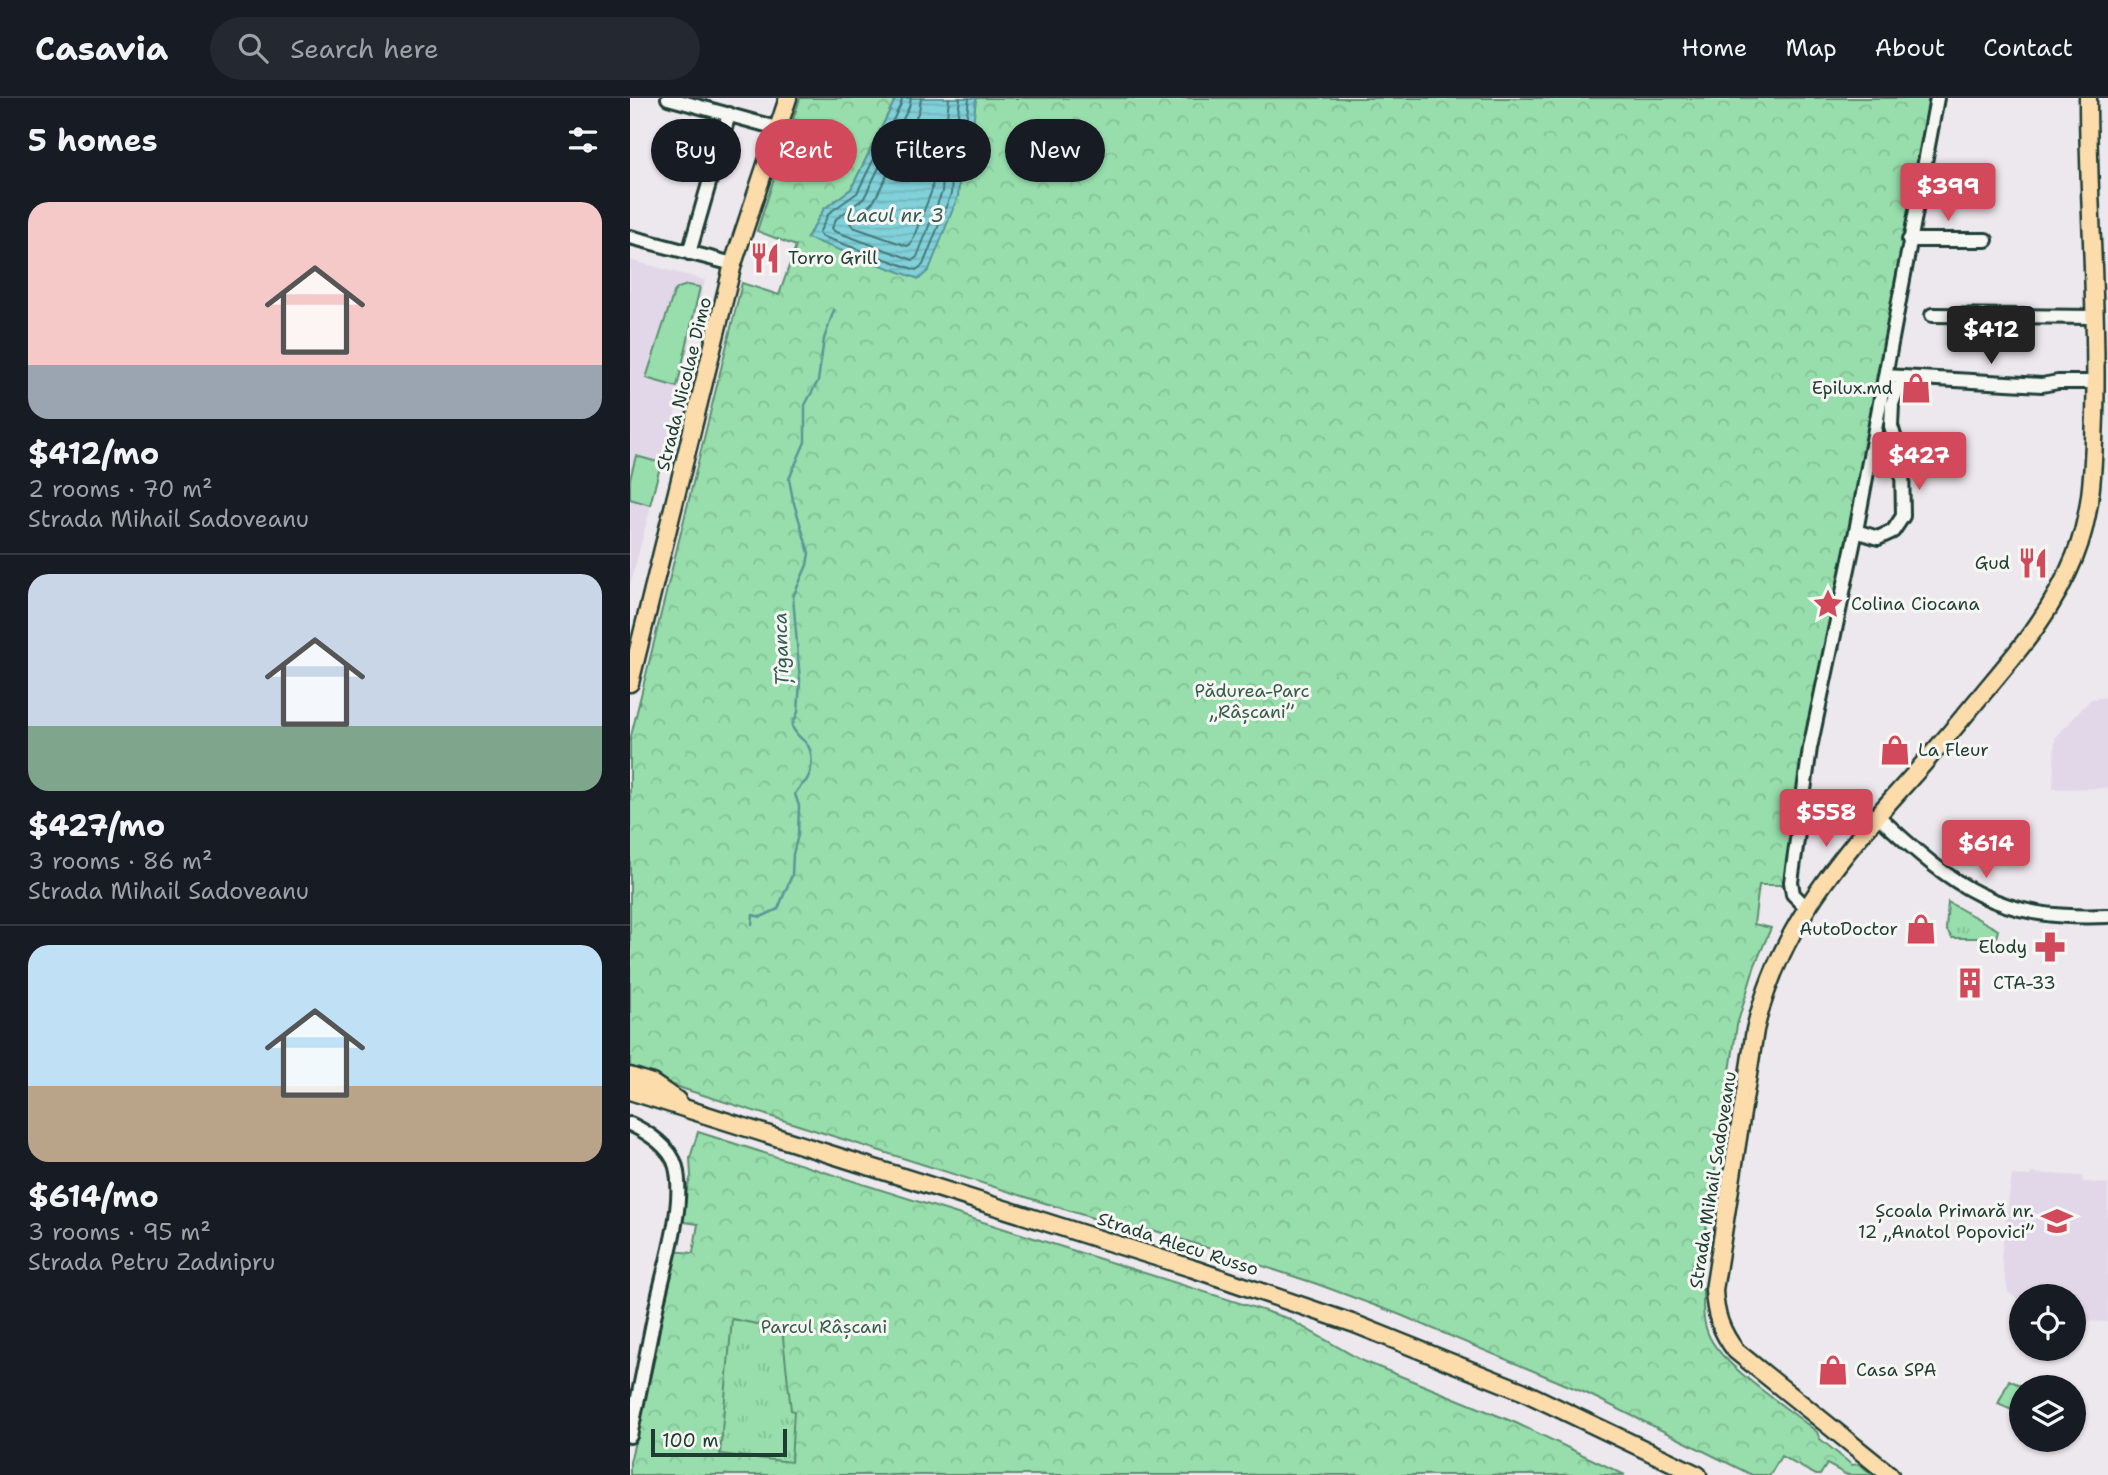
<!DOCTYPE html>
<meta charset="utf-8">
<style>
body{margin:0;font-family:"Shantell Sans",sans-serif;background:#242831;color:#f1f3f6;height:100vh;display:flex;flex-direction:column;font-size:26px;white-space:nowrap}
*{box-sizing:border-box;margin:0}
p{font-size:23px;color:#9ea1a6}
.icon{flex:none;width:38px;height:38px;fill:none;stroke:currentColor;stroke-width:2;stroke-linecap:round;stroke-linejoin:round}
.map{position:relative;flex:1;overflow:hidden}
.sheet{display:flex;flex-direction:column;background:#171b24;width:630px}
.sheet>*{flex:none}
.guide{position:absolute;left:21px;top:21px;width:665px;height:63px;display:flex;gap:14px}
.buttons{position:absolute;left:1379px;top:1186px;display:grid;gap:14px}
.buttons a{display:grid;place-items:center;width:77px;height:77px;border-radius:50%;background:#171b24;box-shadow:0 2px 5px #0004;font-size:35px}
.scale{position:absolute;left:21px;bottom:18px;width:136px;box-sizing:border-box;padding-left:7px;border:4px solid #1f3d34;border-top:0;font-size:19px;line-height:24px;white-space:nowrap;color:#1f3d34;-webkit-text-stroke:5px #f6f6f2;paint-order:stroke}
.price{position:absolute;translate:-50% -60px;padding:0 16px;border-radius:7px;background:#d1495b;color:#fff;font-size:23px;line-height:46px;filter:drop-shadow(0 2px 4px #0008)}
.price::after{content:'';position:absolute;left:50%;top:42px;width:21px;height:16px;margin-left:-10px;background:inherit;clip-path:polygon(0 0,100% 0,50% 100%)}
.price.current{background:#222;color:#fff}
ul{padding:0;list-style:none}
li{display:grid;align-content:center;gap:14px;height:371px;padding:0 28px}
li+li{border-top:2px solid #363941}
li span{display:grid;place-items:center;height:217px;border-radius:21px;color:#555}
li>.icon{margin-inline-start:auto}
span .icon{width:126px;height:126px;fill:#fffc;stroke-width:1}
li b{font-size:30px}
h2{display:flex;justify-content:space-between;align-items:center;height:84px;padding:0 28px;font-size:30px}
.tag{padding:0 24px;border-radius:32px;background:#171b24;box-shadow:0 2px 5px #0004;font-size:24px;line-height:63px}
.tag.current{background:#d1495b;color:#fff}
header{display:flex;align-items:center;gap:42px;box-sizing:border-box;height:98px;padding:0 35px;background:#171b24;border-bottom:2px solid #363941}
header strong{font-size:33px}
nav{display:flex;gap:38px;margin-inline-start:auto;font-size:24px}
.search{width:490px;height:63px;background:#242831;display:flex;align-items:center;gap:18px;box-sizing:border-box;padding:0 24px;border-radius:38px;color:#9ea1a6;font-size:26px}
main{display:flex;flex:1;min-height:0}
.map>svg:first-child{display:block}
</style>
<header>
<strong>Casavia</strong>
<div class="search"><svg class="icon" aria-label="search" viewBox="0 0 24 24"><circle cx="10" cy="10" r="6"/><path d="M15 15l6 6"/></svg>Search here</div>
<nav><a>Home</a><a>Map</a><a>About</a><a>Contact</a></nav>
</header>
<main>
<section class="sheet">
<h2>5 homes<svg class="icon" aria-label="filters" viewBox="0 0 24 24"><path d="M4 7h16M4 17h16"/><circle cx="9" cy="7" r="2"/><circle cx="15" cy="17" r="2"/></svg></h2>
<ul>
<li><span style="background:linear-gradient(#f6c9c9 75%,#9aa5b1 0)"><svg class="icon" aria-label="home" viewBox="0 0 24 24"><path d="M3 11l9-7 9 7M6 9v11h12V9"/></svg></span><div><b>$412/mo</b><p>2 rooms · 70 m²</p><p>Strada Mihail Sadoveanu</p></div></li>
<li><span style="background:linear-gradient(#c9d6e8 70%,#7fa58c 0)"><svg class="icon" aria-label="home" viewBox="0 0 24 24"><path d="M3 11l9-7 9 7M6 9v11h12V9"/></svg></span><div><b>$427/mo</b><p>3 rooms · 86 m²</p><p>Strada Mihail Sadoveanu</p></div></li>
<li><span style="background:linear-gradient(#bfe0f5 65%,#b9a48a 0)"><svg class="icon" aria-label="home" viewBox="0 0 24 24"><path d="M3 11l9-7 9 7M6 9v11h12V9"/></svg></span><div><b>$614/mo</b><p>3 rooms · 95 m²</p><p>Strada Petru Zadnipru</p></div></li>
</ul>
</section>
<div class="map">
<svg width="1478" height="1377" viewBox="0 0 1478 1377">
<defs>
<pattern id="forest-crowns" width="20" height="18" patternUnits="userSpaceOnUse" patternTransform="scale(1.75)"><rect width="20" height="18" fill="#97deac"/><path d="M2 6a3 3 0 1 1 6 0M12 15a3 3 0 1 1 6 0" fill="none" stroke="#82bf95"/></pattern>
<pattern id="park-tufts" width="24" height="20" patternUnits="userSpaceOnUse" patternTransform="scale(1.75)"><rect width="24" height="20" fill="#97deac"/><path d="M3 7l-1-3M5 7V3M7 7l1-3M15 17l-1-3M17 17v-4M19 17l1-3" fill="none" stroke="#82bf95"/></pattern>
<pattern id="water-rules" width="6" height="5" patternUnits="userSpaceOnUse" patternTransform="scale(1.75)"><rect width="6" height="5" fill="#81d1da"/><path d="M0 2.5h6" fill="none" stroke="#6fb4bc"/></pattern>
</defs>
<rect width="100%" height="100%" fill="#ede8ed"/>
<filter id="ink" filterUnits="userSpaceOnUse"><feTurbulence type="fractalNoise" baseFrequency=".0143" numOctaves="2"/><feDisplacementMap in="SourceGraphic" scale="14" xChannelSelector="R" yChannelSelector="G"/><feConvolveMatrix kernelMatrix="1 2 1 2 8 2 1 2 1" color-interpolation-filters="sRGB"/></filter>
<g filter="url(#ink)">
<path fill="#e2d7e8" d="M 0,162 L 75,182 L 48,291 L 50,297 L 0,488 Z
M 1478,599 L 1478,690 L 1423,691 L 1425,640 L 1461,601 Z
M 1401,1075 L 1452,1078 L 1453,1084 L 1478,1086 L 1478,1224 L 1444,1223 L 1444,1199 L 1391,1199 L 1391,1204 L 1378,1194 L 1371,1159 L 1382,1077 L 1400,1078 Z"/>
<path fill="#97deac" stroke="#5b8e70" stroke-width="2" d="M 57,187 L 70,189 L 47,289 L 16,280 L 44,194 L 48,190 Z
M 6,358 L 31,365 L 20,407 L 0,401 L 0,381 Z"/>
<path fill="url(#forest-crowns)" stroke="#5b8e70" stroke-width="2" d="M 170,0 L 266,0 L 221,91 L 194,111 L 177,140 L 328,98 L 330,67 L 342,35 L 346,0 L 1302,0 L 1218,439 L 1173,655 L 1155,778 L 1152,787 L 1129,787 L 1124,826 L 1141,830 L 1125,867 L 1107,927 L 1071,1164 L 1063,1163 L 1059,1181 L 1067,1183 L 1068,1191 L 1073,1191 C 1073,1208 1072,1225 1080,1240 C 1095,1270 1159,1311 1187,1334 L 1190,1341 L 1222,1367 L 1229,1366 L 1243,1377 L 1217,1377 L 1197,1366 L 1190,1377 L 1186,1377 L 1151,1358 L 1140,1377 L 1122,1377 L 958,1296 L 768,1216 L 687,1186 L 526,1133 L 494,1130 L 54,991 L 0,970 L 0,642 L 112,185 L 149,197 L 166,148 L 127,133 Z
M 68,1034 L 657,1220 L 731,1262 L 886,1325 L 995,1377 L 0,1377 L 0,1364 L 26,1255 L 42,1153 L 63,1155 L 68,1126 L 47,1123 L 61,1078 L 60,1060 Z"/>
<path fill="url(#park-tufts)" stroke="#5b8e70" stroke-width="2" d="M 1318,804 L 1368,832 L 1366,840 L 1322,840 L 1316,831 Z
M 102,1221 L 152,1231 L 161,1312 L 164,1313 L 161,1364 L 90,1356 Z
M 1379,1282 L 1396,1290 L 1391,1290 L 1391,1316 L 1368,1306 Z"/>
<path fill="url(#water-rules)" stroke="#5a9698" stroke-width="2" d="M 266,0 L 346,0 L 342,35 L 330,68 L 328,98 L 299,172 L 289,181 L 177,140 L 194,111 L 221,91 Z"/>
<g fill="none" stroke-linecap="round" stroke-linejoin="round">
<path stroke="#467876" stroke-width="2" d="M 272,0 L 271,6 L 227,95 L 199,115 L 189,135 L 191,138 L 286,172 L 293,167 L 321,96 L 323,66 L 335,33 L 339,0
M 281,0 L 279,9 L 234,100 L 206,121 L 202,130 L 204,133 L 283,162 L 287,159 L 312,94 L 314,64 L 326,31 L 330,0
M 291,0 L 289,13 L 244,103 L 220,125 L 223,129 L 277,148 L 281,146 L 302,92 L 304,62 L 316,29 L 319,0"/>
<path stroke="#5a9698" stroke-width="2.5" d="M 122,826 L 123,817 L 131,819 L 148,811 L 162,777 L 163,756 L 168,737 L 169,708 L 165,696 C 168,690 172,687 176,683 C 183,673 184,654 176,645 C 170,639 165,636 162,628 L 168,614 L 170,582 L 163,499 L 177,467 L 179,455 L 163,402 L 159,381 L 175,344 L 175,307 L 188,283 L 194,241 L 204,212"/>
<g stroke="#1f3d34" stroke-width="18">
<path id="minor" d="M 38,0 L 147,30
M 0,139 L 103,166
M 1279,142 L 1356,142
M 59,155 L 99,16
M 1302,217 L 1464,219
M 1255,278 L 1412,287 L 1428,284 L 1466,284
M 1226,433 L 1248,440 L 1263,433 L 1273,418 L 1272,364 L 1261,328 L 1262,306 L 1272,279
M 1248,718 C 1325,790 1368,823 1478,818
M 1176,809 L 1163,796 L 1161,784 L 1180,650 L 1226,433 L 1307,0
M 0,1026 C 17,1034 41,1049 46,1069 C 55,1107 36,1163 28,1201 C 18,1247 10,1293 0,1338"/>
</g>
<g stroke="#1f3d34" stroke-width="21">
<path id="major" d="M 0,585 L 103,166 L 158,0
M 0,978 L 22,985 L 47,1002
M 0,993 L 561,1170 L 725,1226 L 892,1293 L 1068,1377
M 1260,1377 L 1106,1253 C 1091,1234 1085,1216 1084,1192 L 1125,932 C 1146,840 1200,771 1261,702 C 1293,667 1324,631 1354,594 C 1391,550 1423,513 1445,458 C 1463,413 1463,366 1465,318 C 1468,212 1458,106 1458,0"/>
</g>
<use href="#minor" stroke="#f6f6f2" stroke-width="12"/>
<use href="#major" stroke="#fddcac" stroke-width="16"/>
</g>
</g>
<defs>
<g id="restaurant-bare" transform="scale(2.415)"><path d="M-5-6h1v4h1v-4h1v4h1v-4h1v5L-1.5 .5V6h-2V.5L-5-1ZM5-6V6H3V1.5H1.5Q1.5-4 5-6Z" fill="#d1495b" stroke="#f6f6f2" stroke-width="2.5" paint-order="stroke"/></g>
<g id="shop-bare" transform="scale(2.415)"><path d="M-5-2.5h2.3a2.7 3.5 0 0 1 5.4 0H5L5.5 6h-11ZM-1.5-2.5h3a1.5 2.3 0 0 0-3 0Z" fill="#d1495b" stroke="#f6f6f2" stroke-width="2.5" paint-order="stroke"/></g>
<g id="sight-bare" transform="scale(2.415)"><path d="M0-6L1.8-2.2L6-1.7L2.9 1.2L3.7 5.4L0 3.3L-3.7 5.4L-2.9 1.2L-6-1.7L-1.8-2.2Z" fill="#d1495b" stroke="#f6f6f2" stroke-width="2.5" paint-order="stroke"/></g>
<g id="pharmacy-bare" transform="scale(2.415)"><path d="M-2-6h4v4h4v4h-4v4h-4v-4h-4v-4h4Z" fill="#d1495b" stroke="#f6f6f2" stroke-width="2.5" paint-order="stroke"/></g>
<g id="building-bare" transform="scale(2.415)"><path d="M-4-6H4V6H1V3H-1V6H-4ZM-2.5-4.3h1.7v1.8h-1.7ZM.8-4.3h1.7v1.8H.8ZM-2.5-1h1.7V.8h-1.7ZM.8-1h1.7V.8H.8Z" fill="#d1495b" stroke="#f6f6f2" stroke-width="2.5" paint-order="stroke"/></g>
<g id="school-bare" transform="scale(2.415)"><path d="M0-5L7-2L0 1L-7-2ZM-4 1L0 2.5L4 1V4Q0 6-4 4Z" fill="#d1495b" stroke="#f6f6f2" stroke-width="2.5" paint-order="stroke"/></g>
</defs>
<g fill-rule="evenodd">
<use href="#restaurant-bare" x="135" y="160"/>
<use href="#shop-bare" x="1286" y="290"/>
<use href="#restaurant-bare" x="1403" y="465"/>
<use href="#sight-bare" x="1198" y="506"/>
<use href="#shop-bare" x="1265" y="652"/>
<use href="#shop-bare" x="1291" y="831"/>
<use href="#pharmacy-bare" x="1420" y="849"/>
<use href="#building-bare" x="1340" y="885"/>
<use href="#school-bare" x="1427" y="1123"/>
<use href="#shop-bare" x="1203" y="1272"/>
</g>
<g text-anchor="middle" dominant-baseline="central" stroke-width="6" stroke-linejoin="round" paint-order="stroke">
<g font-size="18" fill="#1f3d34" stroke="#f6f6f2" text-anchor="start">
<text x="158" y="160">Torro Grill</text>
<text x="1263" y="290" text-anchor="end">Epilux.md</text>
<text x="1380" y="465" text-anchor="end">Gud</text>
<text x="1221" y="506">Colina Ciocana</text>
<text x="1288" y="652">La Fleur</text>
<text x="1268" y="831" text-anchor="end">AutoDoctor</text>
<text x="1397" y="849" text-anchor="end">Elody</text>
<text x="1363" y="885">CTA-33</text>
<text x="1404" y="1113" text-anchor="end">Școala Primară nr.<tspan x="1404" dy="21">12 „Anatol Popovici”</tspan></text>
<text x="1226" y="1272">Casa SPA</text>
</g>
<g font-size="18" fill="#1f3d34" stroke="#f6f6f2">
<text transform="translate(54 286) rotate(-76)">Strada Nicolae Dimo</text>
<text transform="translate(1083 1082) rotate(-81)">Strada Mihail Sadoveanu</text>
<text transform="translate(548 1146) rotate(18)">Strada Alecu Russo</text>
</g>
<g font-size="18" fill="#375d4c" stroke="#f6f6f2">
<text x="622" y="593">Pădurea-Parc<tspan x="622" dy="21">„Râșcani”</tspan></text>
<text x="194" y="1229">Parcul Râșcani</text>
</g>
<g font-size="19" font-style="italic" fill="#335b55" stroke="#f6f6f2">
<text x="265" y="117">Lacul nr. 3</text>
<text transform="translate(151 551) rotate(-92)">Țîganca</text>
</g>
</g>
</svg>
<div class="buttons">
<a><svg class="icon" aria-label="locate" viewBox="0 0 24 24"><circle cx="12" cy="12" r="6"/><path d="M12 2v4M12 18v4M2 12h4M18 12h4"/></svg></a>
<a><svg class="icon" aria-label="layers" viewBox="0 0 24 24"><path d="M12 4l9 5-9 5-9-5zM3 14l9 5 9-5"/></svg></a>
</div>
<div class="scale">100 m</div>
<b class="price" style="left:1318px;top:125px">$399</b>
<b class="price current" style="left:1361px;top:268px">$412</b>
<b class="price" style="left:1289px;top:394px">$427</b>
<b class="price" style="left:1196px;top:751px">$558</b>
<b class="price" style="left:1356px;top:782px">$614</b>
<div class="guide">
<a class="tag">Buy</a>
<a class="tag current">Rent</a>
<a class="tag">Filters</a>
<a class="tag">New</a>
</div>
</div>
</main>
